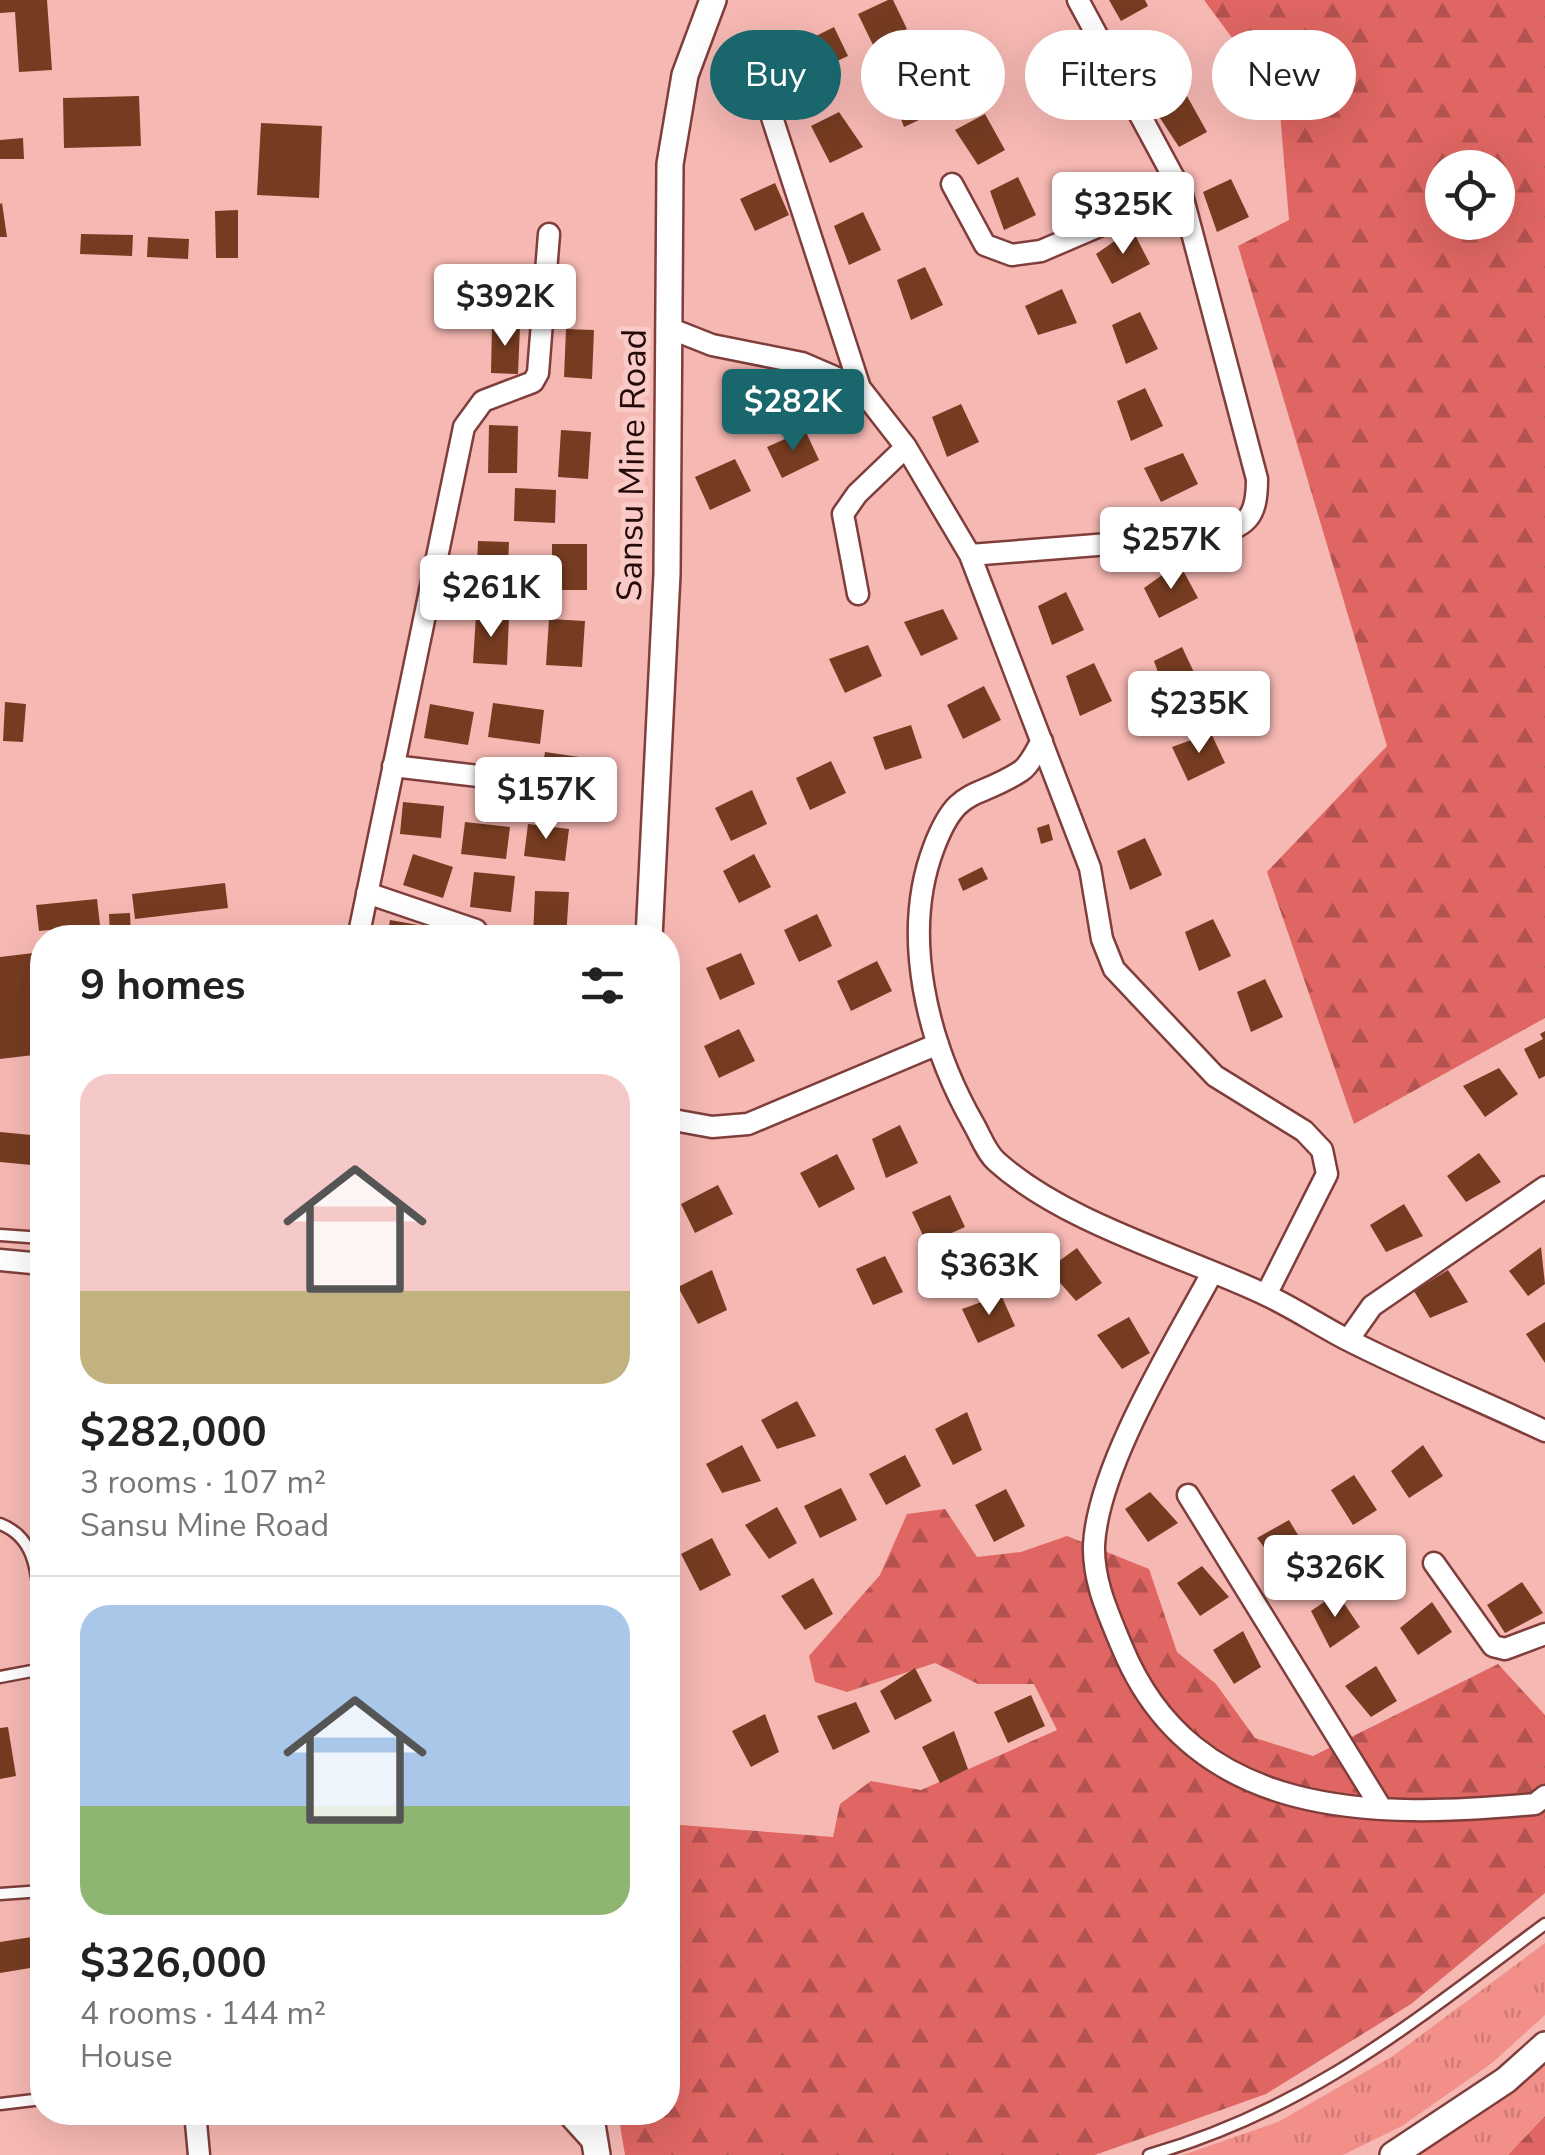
<!DOCTYPE html>
<meta charset="utf-8">
<style>
body{margin:0;font-family:"Nunito Sans",sans-serif;background:#f6f6f6;color:#222;height:100vh;display:flex;flex-direction:column;font-size:38px;white-space:nowrap}
*{box-sizing:border-box;margin:0}
p{font-size:32px;color:#767676}
.icon{flex:none;width:55px;height:55px;fill:none;stroke:currentColor;stroke-width:2;stroke-linecap:round;stroke-linejoin:round}
.map{position:relative;flex:1;overflow:hidden}
.side{position:absolute;left:30px;top:925px;width:650px;height:1200px;display:flex;flex-direction:column;background:#fff;border-radius:40px;box-shadow:0 10px 40px #0002}
.side>*{flex:none}
.banner{position:absolute;left:710px;top:30px;width:685px;height:90px;display:flex;gap:20px}
.fabs{position:absolute;left:1425px;top:150px;display:grid;gap:20px}
.fabs a{display:grid;place-items:center;width:90px;height:90px;border-radius:50%;background:#fff;box-shadow:0 10px 40px #0002;font-size:50px}
.price{position:absolute;translate:-50% -85px;padding:0 22px;border-radius:10px;background:#fff;color:#222;font-size:32px;line-height:65px;filter:drop-shadow(0 2px 5px #0008)}
.price::after{content:'';position:absolute;left:50%;top:60px;width:30px;height:22px;margin-left:-15px;background:inherit;clip-path:polygon(0 0,100% 0,50% 100%)}
.price.active{background:#19666d;color:#fff}
ul{padding:0;list-style:none}
li{display:grid;align-content:center;gap:20px;height:530px;padding:0 50px}
li+li{border-top:2px solid #e0e0e0}
li span{display:grid;place-items:center;height:310px;border-radius:30px;color:#555}
li>.icon{margin-inline-start:auto}
span .icon{width:180px;height:180px;fill:#fffc;stroke-width:1}
li b{font-size:42px}
h2{display:flex;justify-content:space-between;align-items:center;height:120px;padding:0 50px;font-size:42px}
.tag{padding:0 35px;border-radius:45px;background:#fff;box-shadow:0 10px 40px #0002;font-size:35px;line-height:90px}
.tag.active{background:#19666d;color:#fff}
.map>svg:first-child{display:block}
</style>
<div class="map">
<svg width="1545" height="2155" viewBox="0 0 1545 2155">
<defs>
<pattern id="grass-tufts" width="24" height="20" patternUnits="userSpaceOnUse" patternTransform="scale(2.5)"><rect width="24" height="20" fill="#f28f88"/><path d="M3 7l-1-3M5 7V3M7 7l1-3M15 17l-1-3M17 17v-4M19 17l1-3" fill="none" stroke="#cf7a74"/></pattern>
<pattern id="forest-firs" width="22" height="20" patternUnits="userSpaceOnUse" patternTransform="scale(2.5)"><rect width="22" height="20" fill="#df6662"/><path d="M5 1l3.5 6h-7zM16 11l3.5 6h-7z" fill="#b4524f"/></pattern>
</defs>
<rect width="100%" height="100%" fill="#f6b8b3"/>
<path fill="url(#grass-tufts)" d="M 1545,1943 L 1545,2015 L 1492,2063 L 1402,2126 L 1343,2155 L 1183,2155 L 1278,2122 L 1393,2056 Z
M 1545,2058 L 1545,2116 L 1508,2155 L 1415,2155 Z"/>
<path fill="url(#forest-firs)" fill-rule="evenodd" d="M 1204,0 L 1545,0 L 1545,1018 L 1354,1124 L 1267,872 L 1387,746 L 1238,246 L 1289,220 L 1279,101 ZM 1442,168 L 1498,168 L 1498,222 L 1442,222 Z
M 945,1509 L 977,1557 L 1021,1552 L 1067,1536 L 1149,1569 L 1177,1652 L 1216,1684 L 1255,1738 L 1313,1756 L 1498,1664 L 1545,1715 L 1545,1893 L 1411,2004 L 1266,2094 L 1095,2155 L 625,2155 L 618,2113 L 668,2112 L 668,1824 L 833,1837 L 840,1804 L 871,1781 L 921,1790 L 1057,1730 L 1034,1684 L 978,1684 L 935,1663 L 847,1692 L 815,1682 L 809,1656 L 880,1575 L 907,1514 Z
M 1545,2116 L 1545,2155 L 1508,2155 Z"/>
<path fill="#763c21" d="M 0,0 L 47,0 L 52,70 L 19,72 L 15,12 L 0,13 Z
M 888,0 L 893,0 L 907,29 L 873,45 L 858,14 Z
M 1109,0 L 1145,0 L 1148,6 L 1121,21 Z
M 834,27 L 848,56 L 811,73 L 798,45 Z
M 1160,35 L 1178,73 L 1146,88 L 1132,49 Z
M 918,74 L 936,112 L 904,127 L 889,87 Z
M 139,96 L 141,146 L 64,148 L 63,98 Z
M 1187,96 L 1207,132 L 1179,147 L 1156,112 Z
M 839,112 L 863,147 L 830,163 L 811,126 Z
M 985,114 L 1005,150 L 978,165 L 955,130 Z
M 261,123 L 322,126 L 319,198 L 257,195 Z
M 23,138 L 24,159 L 0,159 L 0,140 Z
M 1018,177 L 1036,215 L 1004,230 L 990,191 Z
M 1231,179 L 1249,217 L 1217,232 L 1203,192 Z
M 775,183 L 789,215 L 755,231 L 740,199 Z
M 2,203 L 7,237 L 0,237 L 0,204 Z
M 238,210 L 238,258 L 216,258 L 215,211 Z
M 863,212 L 881,250 L 849,265 L 834,226 Z
M 1132,229 L 1150,264 L 1112,284 L 1096,254 Z
M 81,234 L 133,235 L 132,256 L 80,254 Z
M 148,237 L 189,239 L 188,259 L 147,257 Z
M 925,267 L 943,305 L 911,320 L 897,280 Z
M 1062,289 L 1077,323 L 1038,335 L 1025,306 Z
M 1140,312 L 1158,349 L 1126,364 L 1112,325 Z
M 492,325 L 520,326 L 518,374 L 491,373 Z
M 566,329 L 594,330 L 592,379 L 564,377 Z
M 1145,388 L 1163,426 L 1131,441 L 1117,401 Z
M 961,404 L 979,442 L 947,457 L 932,417 Z
M 489,425 L 518,426 L 517,473 L 488,473 Z
M 561,430 L 591,432 L 588,479 L 558,477 Z
M 805,430 L 819,460 L 782,478 L 767,447 Z
M 1183,453 L 1198,484 L 1161,502 L 1144,468 Z
M 735,459 L 751,491 L 710,510 L 695,477 Z
M 515,488 L 556,490 L 555,523 L 514,521 Z
M 478,541 L 509,542 L 507,589 L 476,588 Z
M 552,544 L 587,544 L 587,590 L 552,590 Z
M 1179,563 L 1198,598 L 1159,618 L 1144,588 Z
M 1066,592 L 1084,630 L 1052,645 L 1038,606 Z
M 943,609 L 958,639 L 921,656 L 904,622 Z
M 476,615 L 509,617 L 507,665 L 473,663 Z
M 549,619 L 585,621 L 582,667 L 546,665 Z
M 868,645 L 882,676 L 845,693 L 829,659 Z
M 1182,647 L 1200,685 L 1168,700 L 1154,661 Z
M 1094,663 L 1112,701 L 1080,716 L 1066,676 Z
M 984,686 L 1001,720 L 963,739 L 947,705 Z
M 5,702 L 26,704 L 23,742 L 3,741 Z
M 493,703 L 544,710 L 540,744 L 488,737 Z
M 430,704 L 474,712 L 468,745 L 424,738 Z
M 911,725 L 922,758 L 885,770 L 873,737 Z
M 1211,733 L 1225,763 L 1188,781 L 1172,747 Z
M 545,752 L 579,757 L 572,804 L 538,800 Z
M 831,761 L 846,793 L 810,810 L 796,778 Z
M 752,790 L 767,824 L 731,841 L 715,808 Z
M 403,802 L 444,806 L 441,838 L 400,834 Z
M 465,822 L 510,827 L 506,859 L 461,854 Z
M 528,824 L 569,829 L 565,861 L 524,856 Z
M 1049,824 L 1053,840 L 1041,844 L 1037,828 Z
M 1145,838 L 1162,875 L 1130,890 L 1117,851 Z
M 413,854 L 453,867 L 443,898 L 403,885 Z
M 754,854 L 771,887 L 739,903 L 723,871 Z
M 982,867 L 988,879 L 963,891 L 958,879 Z
M 474,872 L 515,876 L 511,912 L 470,907 Z
M 225,883 L 228,908 L 135,919 L 132,894 Z
M 535,891 L 569,892 L 566,938 L 533,938 Z
M 97,899 L 100,925 L 39,931 L 36,905 Z
M 130,913 L 131,938 L 110,938 L 109,914 Z
M 817,914 L 832,946 L 799,962 L 784,930 Z
M 1213,919 L 1231,956 L 1199,971 L 1185,932 Z
M 390,920 L 424,926 L 422,938 L 387,938 Z
M 42,952 L 42,1054 L 0,1059 L 0,957 Z
M 741,953 L 755,984 L 720,1000 L 706,968 Z
M 877,961 L 892,991 L 851,1011 L 837,981 Z
M 1265,979 L 1283,1017 L 1251,1032 L 1237,992 Z
M 739,1029 L 755,1061 L 719,1078 L 704,1046 Z
M 1545,1031 L 1545,1076 L 1539,1079 L 1524,1049 L 1543,1039 L 1540,1034 Z
M 1499,1068 L 1518,1094 L 1485,1117 L 1463,1086 Z
M 900,1125 L 918,1163 L 886,1178 L 872,1139 Z
M 0,1132 L 42,1136 L 42,1166 L 0,1162 Z
M 1479,1153 L 1501,1182 L 1466,1202 L 1447,1176 Z
M 837,1154 L 855,1189 L 819,1208 L 800,1173 Z
M 718,1185 L 733,1214 L 695,1233 L 681,1204 Z
M 950,1195 L 965,1227 L 927,1244 L 912,1212 Z
M 1404,1204 L 1423,1236 L 1386,1252 L 1370,1225 Z
M 1541,1247 L 1545,1284 L 1528,1296 L 1509,1271 Z
M 1077,1248 L 1102,1283 L 1076,1301 L 1048,1269 Z
M 885,1256 L 903,1292 L 873,1305 L 856,1269 Z
M 712,1270 L 727,1310 L 698,1324 L 678,1287 Z
M 1448,1270 L 1468,1302 L 1430,1318 L 1414,1291 Z
M 1001,1295 L 1015,1326 L 978,1343 L 962,1309 Z
M 1129,1317 L 1150,1353 L 1122,1369 L 1097,1335 Z
M 1545,1322 L 1545,1363 L 1526,1334 Z
M 797,1401 L 816,1436 L 777,1449 L 761,1420 Z
M 967,1412 L 982,1450 L 953,1465 L 935,1429 Z
M 742,1445 L 761,1481 L 722,1493 L 706,1464 Z
M 1423,1445 L 1443,1476 L 1409,1498 L 1391,1471 Z
M 905,1455 L 921,1486 L 886,1505 L 869,1474 Z
M 1354,1475 L 1377,1510 L 1353,1525 L 1331,1490 Z
M 841,1488 L 857,1520 L 820,1538 L 804,1506 Z
M 1006,1489 L 1025,1526 L 994,1542 L 975,1505 Z
M 1150,1492 L 1178,1523 L 1148,1542 L 1125,1509 Z
M 777,1507 L 797,1543 L 769,1559 L 745,1525 Z
M 1289,1520 L 1310,1555 L 1282,1571 L 1257,1538 Z
M 712,1538 L 731,1575 L 700,1591 L 681,1554 Z
M 1202,1566 L 1229,1597 L 1200,1616 L 1177,1583 Z
M 813,1578 L 833,1614 L 805,1630 L 781,1596 Z
M 1522,1582 L 1543,1613 L 1505,1633 L 1487,1605 Z
M 1337,1593 L 1360,1627 L 1330,1648 L 1311,1611 Z
M 1432,1602 L 1452,1632 L 1418,1655 L 1400,1628 Z
M 1243,1631 L 1261,1667 L 1234,1684 L 1213,1650 Z
M 1376,1666 L 1397,1701 L 1371,1717 L 1345,1686 Z
M 915,1668 L 932,1701 L 895,1720 L 880,1691 Z
M 1031,1695 L 1045,1726 L 1008,1743 L 994,1712 Z
M 856,1702 L 870,1732 L 833,1750 L 817,1716 Z
M 765,1714 L 779,1752 L 751,1767 L 732,1731 Z
M 8,1727 L 16,1776 L 0,1779 L 0,1728 Z
M 954,1731 L 968,1769 L 940,1783 L 922,1747 Z
M 38,1936 L 42,1966 L 0,1973 L 0,1942 Z"/>
<g fill="none" stroke-linecap="round" stroke-linejoin="round">
<g stroke="#7f3e3b" stroke-width="15">
<path id="service" d="M 0,1235 L 42,1238
M 0,1524 C 40,1539 37,1582 42,1619
M 0,1677 L 42,1669
M 0,1894 L 42,1891
M 0,2104 L 42,2099
M 1149,2155 C 1310,2109 1414,2021 1545,1924"/>
</g>
<g stroke="#7f3e3b" stroke-width="25">
<path id="minor" d="M 1078,0 L 1181,191
M 755,65 L 860,388
M 952,184 L 985,245 L 1012,255 L 1041,251 L 1181,191 L 1257,479 C 1257,519 1247,526 1210,536 L 970,555
M 669,328 L 712,345 L 802,363 L 860,388 L 906,447 L 970,555 L 1090,868 L 1102,939 L 1114,969 L 1215,1076 L 1304,1131 L 1322,1150 L 1327,1174 L 1266,1295
M 858,594 L 843,514 L 857,494 L 906,447
M 1042,741 C 1036,750 1030,765 1021,771 C 975,801 958,784 934,847 C 900,936 928,1044 973,1123 C 980,1135 986,1152 996,1161 C 1064,1223 1184,1256 1266,1295 C 1294,1308 1319,1325 1346,1339 C 1411,1372 1479,1400 1545,1431
M 393,766 L 504,779
M 367,893 L 476,930
M 358,938 L 464,427 L 483,401 L 533,382 L 538,373 L 549,234
M 668,1119 L 712,1127 L 748,1124 L 938,1044
M 0,1260 L 42,1264
M 1212,1273 C 1174,1344 1098,1466 1094,1545 C 1093,1582 1108,1613 1122,1647 C 1193,1820 1375,1819 1535,1804 L 1545,1796
M 1348,1340 L 1372,1306 L 1545,1187
M 1188,1495 L 1380,1806
M 1434,1563 L 1493,1646 L 1505,1649 L 1545,1634
M 195,2112 L 199,2155
M 566,2112 L 595,2144"/>
</g>
<g stroke="#7f3e3b" stroke-width="30">
<path id="tertiary" d="M 649,938 L 667,574 L 670,164 L 685,75 L 713,0
M 590,2112 L 597,2155
M 1393,2155 L 1506,2080 L 1545,2045"/>
</g>
<use href="#service" stroke="#fff" stroke-width="10"/>
<use href="#minor" stroke="#fff" stroke-width="20"/>
<use href="#tertiary" stroke="#fff" stroke-width="25"/>
</g>
<g text-anchor="middle" dominant-baseline="central" stroke-width="10" stroke-linejoin="round" paint-order="stroke">
<g font-size="35" fill="#230908" stroke="#f9cac6">
<text transform="translate(632 465) rotate(-89)">Sansu Mine Road</text>
</g>
</g>
</svg>
<div class="fabs">
<a><svg class="icon" aria-label="locate" viewBox="0 0 24 24"><circle cx="12" cy="12" r="6"/><path d="M12 2v4M12 18v4M2 12h4M18 12h4"/></svg></a>
</div>
<b class="price" style="left:1123px;top:257px">$325K</b>
<b class="price" style="left:505px;top:349px">$392K</b>
<b class="price active" style="left:793px;top:454px">$282K</b>
<b class="price" style="left:1171px;top:592px">$257K</b>
<b class="price" style="left:491px;top:640px">$261K</b>
<b class="price" style="left:1199px;top:756px">$235K</b>
<b class="price" style="left:546px;top:842px">$157K</b>
<b class="price" style="left:989px;top:1318px">$363K</b>
<b class="price" style="left:1335px;top:1620px">$326K</b>
<div class="banner">
<a class="tag active">Buy</a>
<a class="tag">Rent</a>
<a class="tag">Filters</a>
<a class="tag">New</a>
</div>
<section class="side">
<h2>9 homes<svg class="icon" aria-label="filters" viewBox="0 0 24 24"><path d="M4 7h16M4 17h16"/><circle cx="9" cy="7" r="2"/><circle cx="15" cy="17" r="2"/></svg></h2>
<ul>
<li><span style="background:linear-gradient(#f6c9c9 70%,#c2b280 0)"><svg class="icon" aria-label="home" viewBox="0 0 24 24"><path d="M3 11l9-7 9 7M6 9v11h12V9"/></svg></span><div><b>$282,000</b><p>3 rooms · 107 m²</p><p>Sansu Mine Road</p></div></li>
<li><span style="background:linear-gradient(#a9c7e8 65%,#8fb573 0)"><svg class="icon" aria-label="home" viewBox="0 0 24 24"><path d="M3 11l9-7 9 7M6 9v11h12V9"/></svg></span><div><b>$326,000</b><p>4 rooms · 144 m²</p><p>House</p></div></li>
</ul>
</section>
</div>
